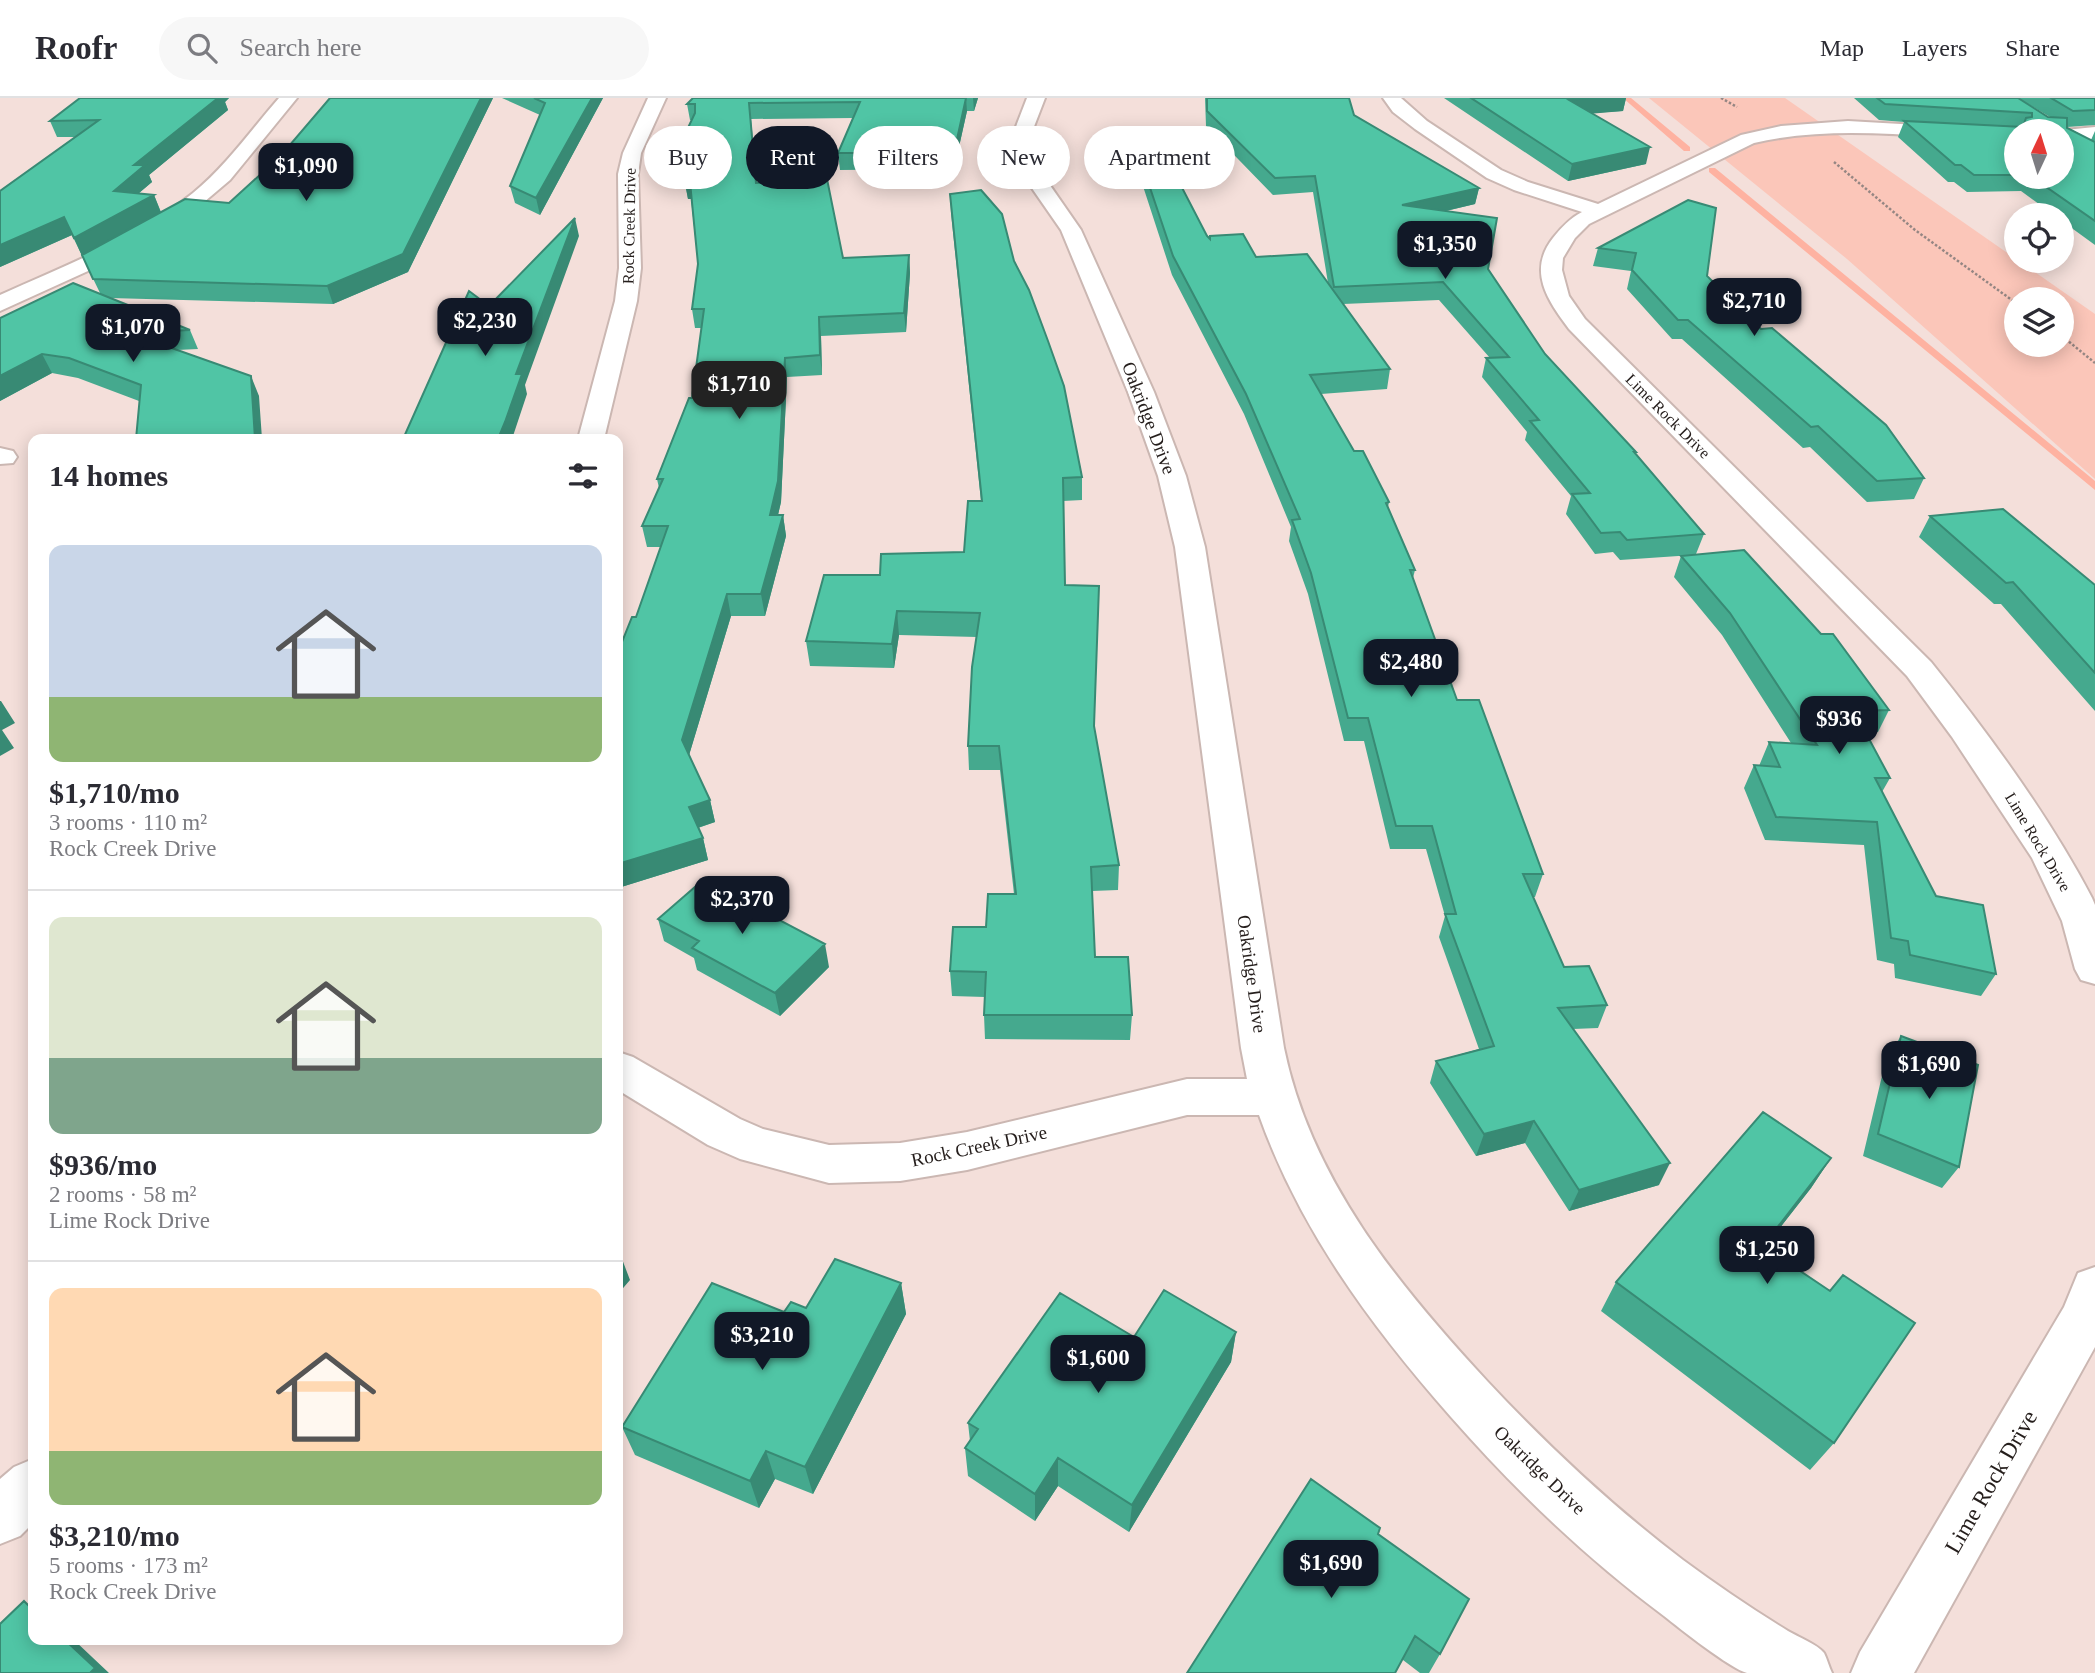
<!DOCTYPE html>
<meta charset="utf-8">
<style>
body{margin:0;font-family:Georgia,serif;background:#f7f7f7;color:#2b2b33;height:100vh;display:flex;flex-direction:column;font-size:26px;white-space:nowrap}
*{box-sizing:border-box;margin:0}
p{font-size:23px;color:#7c7c81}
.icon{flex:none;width:38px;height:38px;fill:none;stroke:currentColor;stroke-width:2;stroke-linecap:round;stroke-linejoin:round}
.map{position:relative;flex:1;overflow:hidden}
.panel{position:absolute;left:28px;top:336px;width:595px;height:1211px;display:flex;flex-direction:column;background:#fff;border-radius:14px;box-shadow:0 4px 18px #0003}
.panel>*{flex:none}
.hud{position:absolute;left:644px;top:28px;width:665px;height:63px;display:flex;gap:14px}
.needle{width:46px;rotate:4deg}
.controls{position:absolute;left:2004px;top:21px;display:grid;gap:14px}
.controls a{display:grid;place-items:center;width:70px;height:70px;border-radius:50%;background:#fff;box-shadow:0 4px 18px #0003;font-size:35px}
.price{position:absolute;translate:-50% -60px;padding:0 16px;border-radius:14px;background:#111827;color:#fff;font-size:23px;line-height:46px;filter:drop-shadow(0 2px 4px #0008)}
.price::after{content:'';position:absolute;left:50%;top:42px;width:21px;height:16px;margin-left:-10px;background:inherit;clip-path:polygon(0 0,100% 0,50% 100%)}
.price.current{background:#222;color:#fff}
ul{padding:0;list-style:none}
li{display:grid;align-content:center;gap:14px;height:371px;padding:0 21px}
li+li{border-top:2px solid #e1e1e2}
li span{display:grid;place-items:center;height:217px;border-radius:14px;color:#555}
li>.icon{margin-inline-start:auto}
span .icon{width:126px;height:126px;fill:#fffc;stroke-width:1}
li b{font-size:30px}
h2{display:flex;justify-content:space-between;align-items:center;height:84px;padding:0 21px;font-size:30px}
.chip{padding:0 24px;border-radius:32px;background:#fff;box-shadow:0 4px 18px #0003;font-size:24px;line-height:63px}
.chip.current{background:#111827;color:#fff}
header{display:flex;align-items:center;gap:42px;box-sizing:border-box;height:98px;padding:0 35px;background:#fff;border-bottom:2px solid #e1e1e2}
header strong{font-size:33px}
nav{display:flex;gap:38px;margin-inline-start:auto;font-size:24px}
.search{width:490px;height:63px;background:#f7f7f7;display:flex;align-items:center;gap:18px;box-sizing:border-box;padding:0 24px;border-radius:38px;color:#7c7c81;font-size:26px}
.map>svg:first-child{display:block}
</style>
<header>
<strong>Roofr</strong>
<div class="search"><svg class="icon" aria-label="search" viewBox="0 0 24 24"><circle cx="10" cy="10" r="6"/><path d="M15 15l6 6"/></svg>Search here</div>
<nav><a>Map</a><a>Layers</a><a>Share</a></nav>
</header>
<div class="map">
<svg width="2095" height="1575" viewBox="0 0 2095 1575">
<rect width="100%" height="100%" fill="#f4dfda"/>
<path fill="#fbc6b9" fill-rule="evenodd" d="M 1649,0 L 1785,0 L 2095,216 L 2095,381 L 1847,161 ZM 2016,201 L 2062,201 L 2062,247 L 2016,247 Z"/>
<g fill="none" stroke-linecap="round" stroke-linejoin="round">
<path fill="#feb2a1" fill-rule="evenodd" d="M 1623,0 L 1631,0 L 1690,49 L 1690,53 L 1684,53 Z
M 1709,70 L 1715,70 L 2095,383 L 2095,392 L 1709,74 Z"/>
<g stroke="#cbb7b2" stroke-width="4">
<path id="minor" d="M 279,0 L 297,0 L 230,82 L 184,121 L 110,163 L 0,213 L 0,197 C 66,167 136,141 193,95 C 226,68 251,32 279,0 Z
M 648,0 L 666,0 L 641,55 L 638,76 L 641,170 L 637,203 L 604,341 L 578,341 L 615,203 L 619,170 L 618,76 L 623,55 Z
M 1027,0 L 1045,0 L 1030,39 L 1030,54 L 1038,70 L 1081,132 L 1154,294 L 1186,378 L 1205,449 L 1284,950 C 1311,1082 1399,1188 1488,1284 C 1549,1349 1612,1408 1683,1462 C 1717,1487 1752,1511 1788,1533 C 1798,1539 1817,1546 1824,1555 C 1827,1561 1829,1569 1832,1575 C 1812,1575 1763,1575 1747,1575 C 1731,1571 1679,1530 1664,1518 C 1585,1459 1516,1393 1451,1319 C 1371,1228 1300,1132 1259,1017 L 1187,1017 L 967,1072 L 900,1083 L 829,1085 L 740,1061 L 708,1047 L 618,992 L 618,954 L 633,959 L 740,1021 L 763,1031 L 829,1047 L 900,1045 L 967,1034 L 1187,981 L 1247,981 L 1241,950 L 1175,449 L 1158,378 L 1128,294 L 1061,132 L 1018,70 L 1012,54 L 1012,39 Z
M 1383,0 L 1401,0 L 1427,23 L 1501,72 L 1528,84 L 1598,106 L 1741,37 L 1781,28 L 1848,23 L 2023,33 L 2016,33 L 2016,43 C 1928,41 1841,25 1754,45 L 1589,126 L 1575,140 L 1563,160 L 1562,172 L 1569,198 L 1585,221 L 1931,564 C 1989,636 2049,718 2092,800 L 2095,807 L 2095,886 L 2081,882 L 2075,871 L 2062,823 L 2032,760 L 1952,639 L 1907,578 L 1569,231 C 1548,203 1527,173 1553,140 C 1561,130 1570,120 1582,114 L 1514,92 L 1487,80 L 1415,31 L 1393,14 Z
M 2095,29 L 2095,41 L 2062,42 L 2062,33 L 2055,33 Z
M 0,350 L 13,353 L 17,359 L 13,365 L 0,366 Z
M 2095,1169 L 2095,1249 L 1914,1575 L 1851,1575 L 1860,1554 L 2064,1209 L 2078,1175 Z
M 33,1361 L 33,1425 L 20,1438 L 0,1446 L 0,1381 L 14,1369 Z"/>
</g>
<path stroke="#958683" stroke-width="2.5" stroke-dasharray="2.5 2" stroke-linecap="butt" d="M 1721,0 L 1737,9
M 1834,64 L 1915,132 L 2016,205
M 2062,238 L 2095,265"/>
<use href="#minor" fill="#fff" fill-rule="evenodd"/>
</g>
<path fill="#45a98e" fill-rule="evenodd" d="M 80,0 L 229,0 L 225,4 L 228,12 L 149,77 L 152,84 L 138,96 L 154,97 L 161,114 L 229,105 L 266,75 L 330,0 L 493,0 L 408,174 L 333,206 L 110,200 L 190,232 L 198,251 L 177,252 L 259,298 L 139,303 L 78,280 L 52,275 L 0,303 L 0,220 L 100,195 L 72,137 L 0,169 L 0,93 L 75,39 L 57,39 L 50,23 Z
M 502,0 L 603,0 L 540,117 L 515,105 L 510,88 L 540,17 Z
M 693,0 L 978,0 L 974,13 L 967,13 L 954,71 L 840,72 L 838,55 L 853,20 L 751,21 L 757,85 L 827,81 L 843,160 L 909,157 L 910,175 L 906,234 L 821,238 L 822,277 L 787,279 L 781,404 L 778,417 L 783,417 L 786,438 L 765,518 L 731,518 L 689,657 L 710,702 L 715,724 L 698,730 L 703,740 L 708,762 L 618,790 L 618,554 L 632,519 L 636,519 L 661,449 L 647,449 L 642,428 L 659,390 L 657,381 L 689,300 L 692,300 L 702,230 L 695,230 L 692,211 L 698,166 L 691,101 L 688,101 L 678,51 L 692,22 L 690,22 L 687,6 Z
M 1205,0 L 1349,0 L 1354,17 L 1479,90 L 1475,106 L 1446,113 L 1488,171 L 1545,256 L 1636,354 L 1636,357 L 1704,436 L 1696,456 L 1889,612 L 1878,634 L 1866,635 L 1890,680 L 1882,694 L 1936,798 L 1996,876 L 1981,898 L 1895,880 L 1894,866 L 1877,862 L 1864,747 L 1765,742 L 1744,690 L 1754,667 L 1759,668 L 1769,644 L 1791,645 L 1722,537 L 1674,479 L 1681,458 L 1693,457 L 1620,462 L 1613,454 L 1595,456 L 1566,416 L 1571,398 L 1525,342 L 1527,334 L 1482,279 L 1486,260 L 1490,260 L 1439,202 L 1343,206 L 1390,271 L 1387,291 L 1321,296 L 1354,353 L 1389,404 L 1388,409 L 1415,472 L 1413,480 L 1457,602 L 1543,776 L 1535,799 L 1533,799 L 1564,869 L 1607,907 L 1598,930 L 1573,931 L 1659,1087 L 1569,1113 L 1525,1045 L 1476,1058 L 1430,985 L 1436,963 L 1479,951 L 1439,839 L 1445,818 L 1426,751 L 1390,751 L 1364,643 L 1344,643 L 1308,496 L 1289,443 L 1291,429 L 1244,316 L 1172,177 L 1140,79 L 1141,63 L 1210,140 L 1256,159 L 1328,185 L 1313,94 L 1273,97 L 1206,28 Z
M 1444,0 L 1626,0 L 1623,13 L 1592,15 L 1646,66 L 1568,83 Z
M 1854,0 L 2018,0 L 2048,19 L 2050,19 L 2018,0 L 2095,0 L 2095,27 L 2067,29 L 2091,42 L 2095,33 L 2095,147 L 2062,123 L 2062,117 L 2054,117 L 2021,93 L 1967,94 L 1954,84 L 1948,84 L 1898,39 L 1904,24 L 1879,22 ZM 2016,33 L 2062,79 L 2016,79 Z
M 950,96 L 1014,163 L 1082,379 L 1082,402 L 1063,403 L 1065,487 L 1094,628 L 1119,767 L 1118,792 L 1092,793 L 1095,859 L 1132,917 L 1130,942 L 985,941 L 984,917 L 985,899 L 952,898 L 950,873 L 1014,796 L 1000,672 L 969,672 L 968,648 L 977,539 L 899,537 L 894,570 L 810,568 L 806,543 L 964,454 L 981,403 L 951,115 Z
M 1688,102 L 1707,178 L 1761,231 L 1924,380 L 1914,401 L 1867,404 L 1810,349 L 1803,350 L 1682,241 L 1672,241 L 1627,191 L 1631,173 L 1593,168 L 1598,150 Z
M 1930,418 L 2095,487 L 2095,613 L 2001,506 L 1994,506 L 1919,439 Z
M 658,821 L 829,869 L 780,918 L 697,872 L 694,860 L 664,843 Z
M 1901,938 L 1959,1069 L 1942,1090 L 1863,1058 L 1886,961 Z
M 1831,1060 L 1811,1090 L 1765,1149 L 1834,1345 L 1810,1372 L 1601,1213 L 1616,1184 Z
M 901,1185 L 906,1216 L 813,1396 L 775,1381 L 759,1410 L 635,1357 L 622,1329 L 784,1214 L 806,1210 Z
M 1236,1234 L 1231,1264 L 1129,1434 L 1058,1388 L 1035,1423 L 968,1378 L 965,1350 L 970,1343 L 968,1325 L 1134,1239 Z
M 1378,1436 L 1440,1556 L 1429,1575 L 1420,1575 L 1403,1562 Z"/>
<path fill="#388a74" d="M 213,0 L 229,0 L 225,4 L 228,12 L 149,77 L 152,84 L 121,110 L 114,93 L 134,67 Z
M 481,0 L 493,0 L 408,174 L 333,206 L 327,188 Z
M 592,0 L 603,0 L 540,117 L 536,100 Z
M 966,0 L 967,13 L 954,71 L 954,55 Z
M 973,0 L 978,0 L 974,13 Z
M 1588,0 L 1626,0 L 1623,13 L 1565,18 L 1569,2 Z
M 1650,49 L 1646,66 L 1568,83 L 1572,66 Z
M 685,84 L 690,84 L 692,101 L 688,101 Z
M 1479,90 L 1475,106 L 1399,124 L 1402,107 Z
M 154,97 L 161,115 L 82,158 L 74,140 Z
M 64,119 L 72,137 L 0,169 L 0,147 Z
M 575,120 L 579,138 L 525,287 L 527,296 L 512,341 L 498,341 L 516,276 Z
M 909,157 L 910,175 L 906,234 L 904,215 Z
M 819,219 L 821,238 L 822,277 L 820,257 Z
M 42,256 L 52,275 L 0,303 L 0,278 Z
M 785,260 L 787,279 L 781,404 L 773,438 L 770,417 Z
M 251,278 L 259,298 L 262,341 L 255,341 Z
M 783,417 L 786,438 L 765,518 L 761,496 Z
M 727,496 L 731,518 L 687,664 L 682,642 Z
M 897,513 L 899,537 L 894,570 L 892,546 Z
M 0,603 L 1,603 L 15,625 L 2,632 L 14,650 L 0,658 Z
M 710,702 L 715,724 L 694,731 L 689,709 Z
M 703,740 L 708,762 L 618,790 L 618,766 Z
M 825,846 L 829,869 L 780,918 L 775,895 Z
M 1534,1023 L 1525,1045 L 1476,1058 L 1484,1036 Z
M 1831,1060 L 1811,1090 L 1743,1177 L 1763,1148 Z
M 1670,1065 L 1659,1087 L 1569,1113 L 1579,1092 Z
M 622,1161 L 630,1182 L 618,1196 L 618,1165 Z
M 901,1185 L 906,1216 L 813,1396 L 805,1369 Z
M 1236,1234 L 1231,1264 L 1129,1434 L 1132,1407 Z
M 766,1353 L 775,1381 L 759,1410 L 750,1383 Z
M 1058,1360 L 1058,1388 L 1035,1423 L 1035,1396 Z
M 65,1542 L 74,1542 L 109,1575 L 90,1575 Z"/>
<path fill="#50c5a5" stroke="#388a74" stroke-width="2" d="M 80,0 L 218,0 L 134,67 L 145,67 L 114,93 L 154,97 L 74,140 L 64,119 L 0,147 L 0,93 L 99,22 L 50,23 Z
M 330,0 L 481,0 L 403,156 L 327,188 L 93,181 L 82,157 L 185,101 L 229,105 L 262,75 L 266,75 Z
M 534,0 L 592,0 L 536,100 L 510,88 L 545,5 Z
M 693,0 L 966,0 L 954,55 L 838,55 L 860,4 L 749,5 L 756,85 L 827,81 L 843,160 L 909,157 L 904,215 L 819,219 L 820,257 L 785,260 L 778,383 L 770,417 L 783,417 L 761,496 L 727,496 L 682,642 L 710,702 L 689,709 L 703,740 L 618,766 L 618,554 L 632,519 L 636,519 L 668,428 L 642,428 L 663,381 L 657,381 L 689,300 L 692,300 L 704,211 L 692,211 L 698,166 L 690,84 L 685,84 L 678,51 L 695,15 L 695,6 L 687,6 Z
M 1207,0 L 1349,0 L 1354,17 L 1479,90 L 1402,107 L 1497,120 L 1488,171 L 1545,256 L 1636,354 L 1634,354 L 1704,436 L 1627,442 L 1620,434 L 1601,435 L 1572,396 L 1590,395 L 1530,323 L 1539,322 L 1486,260 L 1509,259 L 1443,184 L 1334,189 L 1315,78 L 1275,80 L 1207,13 Z
M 1471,0 L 1588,0 L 1569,2 L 1650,49 L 1572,66 Z
M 1877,0 L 2018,0 L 2048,19 L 2067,20 L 2067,30 L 2095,44 L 2095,123 L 2032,79 L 2062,79 L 2062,33 L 2016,33 L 2016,77 L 1974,77 L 1961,67 L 1955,67 L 1904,23 L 2023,29 L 2026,20 L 2032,19 L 2032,15 L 1885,6 Z
M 2051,0 L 2095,0 L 2095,12 L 2073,13 Z
M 1163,53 L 1207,138 L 1210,141 L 1210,138 L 1243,136 L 1256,159 L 1307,156 L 1390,271 L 1310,277 L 1354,353 L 1363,353 L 1389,404 L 1386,405 L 1415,472 L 1410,472 L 1457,602 L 1479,602 L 1543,776 L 1523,776 L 1564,869 L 1589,868 L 1607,907 L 1558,910 L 1670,1065 L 1579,1092 L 1534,1023 L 1484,1036 L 1436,963 L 1494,948 L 1445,816 L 1456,816 L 1432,728 L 1396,728 L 1368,620 L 1348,620 L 1311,475 L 1292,422 L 1300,421 L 1246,296 L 1173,158 L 1141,63 Z
M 981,92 L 1002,116 L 1014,163 L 1029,192 L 1048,243 L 1064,288 L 1082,379 L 1063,380 L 1065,487 L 1099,488 L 1094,628 L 1119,767 L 1091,769 L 1095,859 L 1128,859 L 1132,917 L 984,917 L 986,874 L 950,873 L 953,829 L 986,829 L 988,796 L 1016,796 L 999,648 L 968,648 L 972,569 L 980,515 L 897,513 L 892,546 L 806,543 L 824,477 L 880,477 L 881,456 L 964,454 L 968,403 L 982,403 L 950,96 Z
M 1688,102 L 1716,110 L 1707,178 L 1761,231 L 1772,230 L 1886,327 L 1924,380 L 1877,383 L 1818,328 L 1811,329 L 1688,222 L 1678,222 L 1632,172 L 1636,155 L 1598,150 Z
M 575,120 L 516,276 L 522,276 L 505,324 L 498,341 L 403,341 L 469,193 L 489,208 Z
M 73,185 L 190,232 L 129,235 L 251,278 L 255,341 L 136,341 L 141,287 L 69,260 L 42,256 L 0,278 L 0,220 Z
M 2003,411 L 2095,487 L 2095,575 L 2013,484 L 2006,485 L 1930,418 Z
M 1744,452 L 1821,536 L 1833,536 L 1889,612 L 1854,613 L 1890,680 L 1875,680 L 1936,798 L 1983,807 L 1996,876 L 1910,857 L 1908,843 L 1891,840 L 1877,724 L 1776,719 L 1754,667 L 1780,669 L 1769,644 L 1817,647 L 1730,515 L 1681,458 Z
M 703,782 L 825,846 L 775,895 L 692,850 L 699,843 L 658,821 Z
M 1901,938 L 1978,967 L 1959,1069 L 1878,1036 Z
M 1763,1014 L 1831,1060 L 1763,1148 L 1830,1193 L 1843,1177 L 1915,1225 L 1834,1345 L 1616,1184 Z
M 835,1161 L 901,1185 L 805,1369 L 766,1353 L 750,1383 L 622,1329 L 712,1185 L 784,1214 L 791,1204 L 806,1210 Z
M 1164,1192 L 1236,1234 L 1132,1407 L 1058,1360 L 1035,1396 L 965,1350 L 978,1331 L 968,1325 L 1060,1195 L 1134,1239 Z
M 1311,1381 L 1380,1430 L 1378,1436 L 1469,1501 L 1440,1556 L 1415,1538 L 1395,1575 L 1187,1575 Z
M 24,1503 L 33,1512 L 33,1542 L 65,1542 L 95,1570 L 90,1575 L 0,1575 L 0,1526 Z"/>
<g text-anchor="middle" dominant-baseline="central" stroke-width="7" stroke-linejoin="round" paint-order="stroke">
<g font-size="16" fill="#251e1c" stroke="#fff">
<text transform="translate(629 128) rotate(-89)">Rock Creek Drive</text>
<text transform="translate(1668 318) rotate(45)">Lime Rock Drive</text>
<text transform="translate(2038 744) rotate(59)">Lime Rock Drive</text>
</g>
<g font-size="19" fill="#251e1c" stroke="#fff">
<text transform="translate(1149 320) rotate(69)">Oakridge Drive</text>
<text transform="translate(1252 876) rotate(82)">Oakridge Drive</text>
<text transform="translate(979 1048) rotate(-12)">Rock Creek Drive</text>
<text transform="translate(1540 1372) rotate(44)">Oakridge Drive</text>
</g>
<g font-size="23" fill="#251e1c" stroke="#fff">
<text transform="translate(1991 1384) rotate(-60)">Lime Rock Drive</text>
</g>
</g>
</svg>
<div class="controls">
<a><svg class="needle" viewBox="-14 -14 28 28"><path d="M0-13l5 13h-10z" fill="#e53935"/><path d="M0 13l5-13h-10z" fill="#7c7c81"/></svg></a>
<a><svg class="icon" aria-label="locate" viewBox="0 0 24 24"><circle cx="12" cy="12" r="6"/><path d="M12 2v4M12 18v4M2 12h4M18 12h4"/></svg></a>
<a><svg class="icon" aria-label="layers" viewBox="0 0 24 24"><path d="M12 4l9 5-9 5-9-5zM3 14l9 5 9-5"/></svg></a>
</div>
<b class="price" style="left:306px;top:105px">$1,090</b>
<b class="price" style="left:1445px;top:183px">$1,350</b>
<b class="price" style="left:1754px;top:240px">$2,710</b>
<b class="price" style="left:485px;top:260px">$2,230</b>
<b class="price" style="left:133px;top:266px">$1,070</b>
<b class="price current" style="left:739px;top:323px">$1,710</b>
<b class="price" style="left:1411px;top:601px">$2,480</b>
<b class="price" style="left:1839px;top:658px">$936</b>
<b class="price" style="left:742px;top:838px">$2,370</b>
<b class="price" style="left:1929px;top:1003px">$1,690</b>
<b class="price" style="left:1767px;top:1188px">$1,250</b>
<b class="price" style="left:762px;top:1274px">$3,210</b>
<b class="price" style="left:1098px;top:1297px">$1,600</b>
<b class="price" style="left:1331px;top:1502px">$1,690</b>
<div class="hud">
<a class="chip">Buy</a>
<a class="chip current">Rent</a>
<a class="chip">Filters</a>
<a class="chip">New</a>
<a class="chip">Apartment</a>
</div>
<section class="panel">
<h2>14 homes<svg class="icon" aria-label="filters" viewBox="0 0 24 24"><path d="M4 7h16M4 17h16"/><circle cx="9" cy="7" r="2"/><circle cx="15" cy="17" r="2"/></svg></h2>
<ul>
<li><span style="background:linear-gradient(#c9d6e8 70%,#8fb573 0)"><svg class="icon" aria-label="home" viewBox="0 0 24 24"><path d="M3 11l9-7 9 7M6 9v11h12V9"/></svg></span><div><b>$1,710/mo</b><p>3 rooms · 110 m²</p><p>Rock Creek Drive</p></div></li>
<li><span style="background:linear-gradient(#dfe7d0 65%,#7fa58c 0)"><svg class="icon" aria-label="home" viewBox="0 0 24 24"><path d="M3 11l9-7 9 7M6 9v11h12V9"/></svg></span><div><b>$936/mo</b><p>2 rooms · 58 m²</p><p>Lime Rock Drive</p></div></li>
<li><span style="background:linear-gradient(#ffd9b3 75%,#8fb573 0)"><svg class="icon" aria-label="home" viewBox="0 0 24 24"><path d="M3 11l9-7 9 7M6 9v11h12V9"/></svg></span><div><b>$3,210/mo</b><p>5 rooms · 173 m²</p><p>Rock Creek Drive</p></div></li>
</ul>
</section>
</div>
